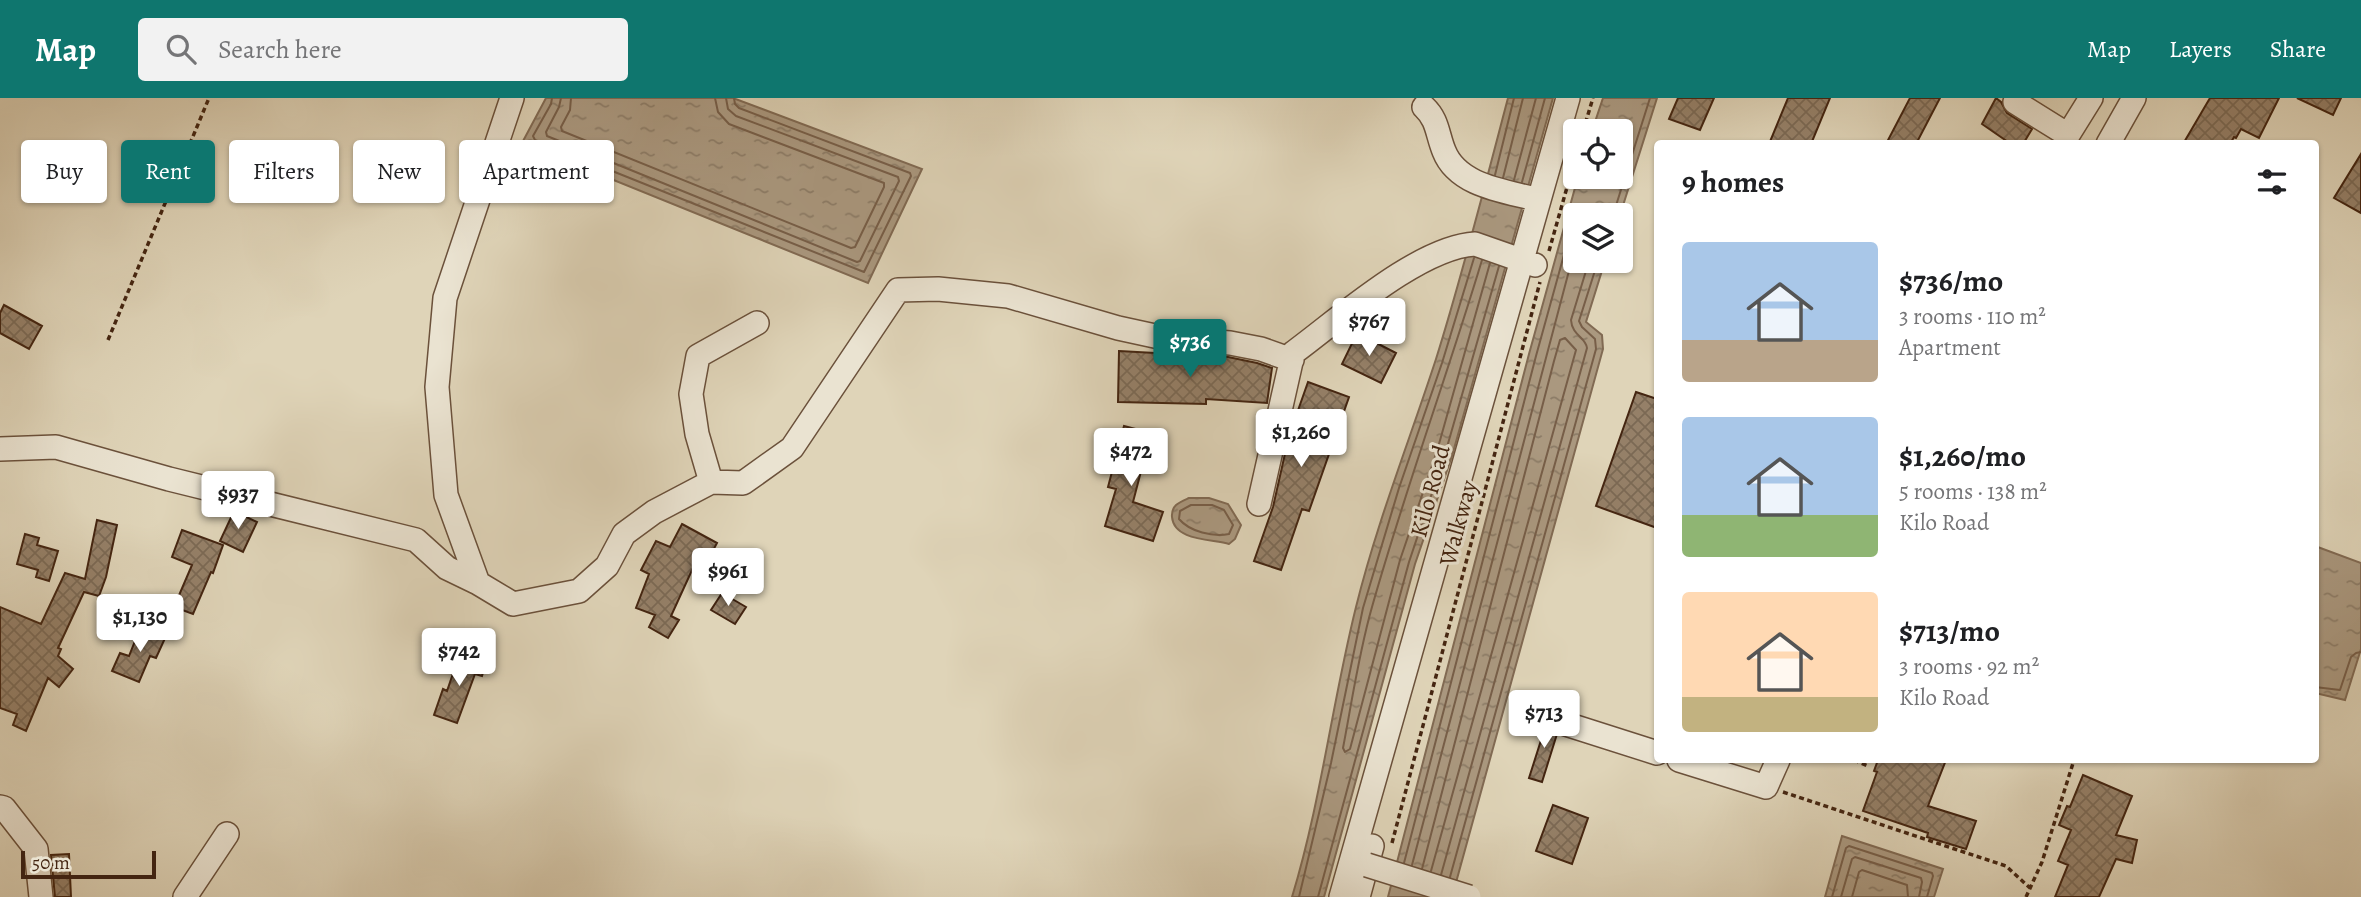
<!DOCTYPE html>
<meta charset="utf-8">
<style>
body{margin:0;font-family:Alegreya,serif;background:#f2f2f2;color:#202124;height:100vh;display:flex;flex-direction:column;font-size:26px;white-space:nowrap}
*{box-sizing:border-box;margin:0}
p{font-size:23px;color:#757577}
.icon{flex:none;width:38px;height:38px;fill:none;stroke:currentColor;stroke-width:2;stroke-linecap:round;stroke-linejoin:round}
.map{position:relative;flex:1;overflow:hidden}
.details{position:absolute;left:1654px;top:42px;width:665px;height:623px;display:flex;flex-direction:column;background:#fff;border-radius:7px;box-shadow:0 2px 5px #0004}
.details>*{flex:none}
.top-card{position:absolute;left:21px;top:42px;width:665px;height:63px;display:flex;gap:14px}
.tools{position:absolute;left:1563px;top:21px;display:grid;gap:14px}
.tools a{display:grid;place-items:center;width:70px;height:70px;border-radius:7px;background:#fff;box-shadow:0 2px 5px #0004;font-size:35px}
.scale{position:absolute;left:21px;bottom:18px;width:135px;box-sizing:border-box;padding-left:7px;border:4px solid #442511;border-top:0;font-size:19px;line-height:24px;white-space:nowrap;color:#442511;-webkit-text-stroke:5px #eae3d1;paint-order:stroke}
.price{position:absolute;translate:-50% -60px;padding:0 16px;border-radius:7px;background:#fff;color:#222;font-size:23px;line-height:46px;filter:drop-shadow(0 2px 4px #0008)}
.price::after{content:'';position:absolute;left:50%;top:42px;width:21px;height:16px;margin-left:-10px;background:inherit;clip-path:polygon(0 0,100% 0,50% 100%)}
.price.active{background:#0f766e;color:#fff}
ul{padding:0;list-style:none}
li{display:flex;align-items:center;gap:21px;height:175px;padding:0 28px}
li span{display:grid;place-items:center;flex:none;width:196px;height:140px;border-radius:7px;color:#555}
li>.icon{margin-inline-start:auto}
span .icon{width:84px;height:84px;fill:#fffc;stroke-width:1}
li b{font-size:30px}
h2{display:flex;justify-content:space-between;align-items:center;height:84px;padding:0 28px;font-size:30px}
.pill{padding:0 24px;border-radius:7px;background:#fff;box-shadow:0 2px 5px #0004;font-size:24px;line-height:63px}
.pill.active{background:#0f766e;color:#fff}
header{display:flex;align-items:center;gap:42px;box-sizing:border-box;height:98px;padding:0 35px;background:#0f766e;color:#fff}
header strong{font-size:33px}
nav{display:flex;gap:38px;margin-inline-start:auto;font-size:24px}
.search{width:490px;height:63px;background:#f2f2f2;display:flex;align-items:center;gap:18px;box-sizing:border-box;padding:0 24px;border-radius:7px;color:#757577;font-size:26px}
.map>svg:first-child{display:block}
</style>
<header>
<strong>Map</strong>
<div class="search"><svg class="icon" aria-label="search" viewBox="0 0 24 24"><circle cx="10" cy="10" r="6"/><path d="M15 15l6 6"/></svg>Search here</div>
<nav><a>Map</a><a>Layers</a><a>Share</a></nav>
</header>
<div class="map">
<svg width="2361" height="799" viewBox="0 0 2361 799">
<defs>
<pattern id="water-ripples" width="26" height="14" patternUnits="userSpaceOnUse" patternTransform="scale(1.75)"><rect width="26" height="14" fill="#aa987f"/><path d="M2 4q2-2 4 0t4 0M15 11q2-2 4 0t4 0" fill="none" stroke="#8c7c67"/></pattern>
<pattern id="building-cross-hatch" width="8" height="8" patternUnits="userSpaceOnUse" patternTransform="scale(1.75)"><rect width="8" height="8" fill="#958068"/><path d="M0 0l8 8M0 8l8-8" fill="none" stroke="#7b6954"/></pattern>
</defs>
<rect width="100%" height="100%" fill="#dfd4b8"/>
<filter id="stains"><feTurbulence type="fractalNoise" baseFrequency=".00286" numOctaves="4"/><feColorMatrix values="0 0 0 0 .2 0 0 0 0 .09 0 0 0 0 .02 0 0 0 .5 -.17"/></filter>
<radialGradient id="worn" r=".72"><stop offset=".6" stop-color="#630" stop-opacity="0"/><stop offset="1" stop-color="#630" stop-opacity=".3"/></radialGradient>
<path fill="url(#water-ripples)" stroke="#816a53" stroke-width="2" d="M 546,0 L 733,0 L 922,71 L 868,185 L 522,45 Z
M 1508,0 L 1553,0 L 1452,358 L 1415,466 L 1324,799 L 1292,799 C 1321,704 1332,605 1356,509 C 1377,424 1409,344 1436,261 C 1463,175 1485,87 1508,0 Z
M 1603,0 L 1657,0 L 1620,117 L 1575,117 L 1575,163 L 1605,163 L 1586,224 L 1602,237 L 1603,251 L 1452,799 L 1388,799 L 1529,256 L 1578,79 L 1620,79 L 1620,33 L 1592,33 Z
M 1189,400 L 1209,400 L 1228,406 L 1241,427 L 1235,441 L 1229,446 C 1212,441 1174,443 1172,419 C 1171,407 1180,404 1189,400 Z
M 2315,448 L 2361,465 L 2361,551 L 2345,602 L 2315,595 Z
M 1842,738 L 1943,771 L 1934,799 L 1825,799 Z"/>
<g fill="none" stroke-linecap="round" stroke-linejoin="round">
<path stroke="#775e48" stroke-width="2" d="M 552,0 L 551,6 L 533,38 L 535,42 L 864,174 L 911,78 L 910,75 L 739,10 L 735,6 L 734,0
M 561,0 L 559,9 L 546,34 L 547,38 L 857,164 L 860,163 L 899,83 L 898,79 L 736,18 L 728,11 L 726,0
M 571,0 L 570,12 L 561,29 L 562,33 L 851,150 L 855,149 L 884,89 L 884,85 L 729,26 L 718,14 L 715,0
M 1495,77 L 1514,0
M 1503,80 L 1523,0
M 1514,82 L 1536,0
M 1522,84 L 1545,0
M 1613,117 L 1650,0
M 1482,162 C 1447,278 1405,392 1372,509 C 1359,554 1352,603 1343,650 L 1345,654 L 1350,651 L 1400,462 L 1437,353 L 1490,165
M 1191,407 L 1212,407 L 1224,412 L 1233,427 L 1229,436 C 1213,439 1190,434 1179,421 L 1180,413 Z
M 2315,589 L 2340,592 L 2351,559 L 2356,555 L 2361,554
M 1404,765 L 1536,258 L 1575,117
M 1412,767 L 1575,150
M 1422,771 L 1554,263 L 1560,242 L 1565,240 L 1576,252 L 1431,773
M 1441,777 L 1587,250 C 1586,239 1572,238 1571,222 L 1589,163
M 1450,779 L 1596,251 L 1595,241 L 1582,229 L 1579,223 L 1598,163
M 1299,799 L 1331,665 L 1363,510 L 1399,390 L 1442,265 L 1474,160
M 1318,799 L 1409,464 L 1445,356 L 1499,168
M 1832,799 L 1846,750 L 1849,748 L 1932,775 L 1933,778 L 1927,799
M 1841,799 L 1852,761 L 1855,759 L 1921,780 L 1922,784 L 1919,799
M 1852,799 L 1859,774 L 1862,772 L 1907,787 L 1908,799"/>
</g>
<path fill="url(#building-cross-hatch)" stroke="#442511" stroke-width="2" d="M 1678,0 L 1714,0 L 1700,32 L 1669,21 Z
M 1788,0 L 1830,0 L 1811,46 L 1769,46 Z
M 1910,0 L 1940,0 L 1916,46 L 1886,46 Z
M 1996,0 L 2001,4 L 2007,15 L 2032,31 L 2023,46 L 2011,46 L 1982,26 Z
M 2210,0 L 2279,0 L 2259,40 L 2241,31 L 2236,40 L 2234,39 L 2230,46 L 2183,46 Z
M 2297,0 L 2341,0 L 2333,17 Z
M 2361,56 L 2361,115 L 2334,100 Z
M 4,207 L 42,228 L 29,251 L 0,235 L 0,215 Z
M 1357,235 L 1396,255 L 1381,285 L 1342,266 Z
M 1119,253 L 1228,259 L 1257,265 L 1272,270 L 1267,305 L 1206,301 L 1206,306 L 1118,304 Z
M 1308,284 L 1349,299 L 1309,413 L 1302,411 L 1281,472 L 1254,463 L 1273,409 L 1289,338 Z
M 1636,294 L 1657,301 L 1657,430 L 1596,408 Z
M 1124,328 L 1151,335 L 1133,404 L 1163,414 L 1153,443 L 1105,428 L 1116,391 L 1108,389 Z
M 234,413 L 257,424 L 243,454 L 220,443 Z
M 97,422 L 117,427 L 106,479 L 99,498 L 84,494 L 58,550 L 61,551 L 58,558 L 73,571 L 59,589 L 48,580 L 26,633 L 13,627 L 17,616 L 0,610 L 0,509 L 41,526 L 65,475 L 85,481 Z
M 682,426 L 717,445 L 707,464 L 698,459 L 671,518 L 679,522 L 668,540 L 649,529 L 655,517 L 636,510 L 649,476 L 641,472 L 656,443 L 670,449 Z
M 182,432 L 223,447 L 213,475 L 211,474 L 193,516 L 174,509 L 192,467 L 172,459 Z
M 25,436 L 39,440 L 37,447 L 58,453 L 49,483 L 36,479 L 38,472 L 17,466 Z
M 722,495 L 746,509 L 735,526 L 711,512 Z
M 141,528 L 166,538 L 156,560 L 150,558 L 139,584 L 112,573 L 120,555 L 129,558 Z
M 460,555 L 486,564 L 482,578 L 475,576 L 457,625 L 434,617 L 443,591 L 447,593 Z
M 1550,614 L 1556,616 L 1552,628 L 1557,636 L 1542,684 L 1529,680 Z
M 1878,662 L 1946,662 L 1928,708 L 1976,723 L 1966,751 L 1927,739 L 1928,735 L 1863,713 L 1877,674 L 1874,673 Z
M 2083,677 L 2132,698 L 2116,737 L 2137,742 L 2132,765 L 2116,761 L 2099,799 L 2055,799 L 2068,767 L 2058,763 L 2071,732 L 2059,727 L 2067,708 L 2070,709 Z
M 1553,707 L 1588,720 L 1572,766 L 1536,753 Z
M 69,756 L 71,799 L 55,799 L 51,757 Z"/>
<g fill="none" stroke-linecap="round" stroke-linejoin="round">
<g stroke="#6b513b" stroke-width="26">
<path id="minor" d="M 512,0 L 445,200 L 437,289 L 446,397 L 478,485 L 513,506 L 579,493 L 607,468 L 624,436 L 654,414 L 711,384 L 697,336 L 691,296 L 698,258 L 757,225
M 2015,4 L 2068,37 L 2091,0
M 1424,9 C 1438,22 1437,36 1444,53 C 1458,89 1507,93 1539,102
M 2108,46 L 2134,0
M 0,351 L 56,349 L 169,381 L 416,442 L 447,470 L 478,485
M 711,384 L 743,385 L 792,350 L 898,192 L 938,191 L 1008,198 L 1118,230 L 1164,240 L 1230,245 L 1261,251 L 1292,262
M 1259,406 L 1293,255 C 1338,222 1419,149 1475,146 L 1535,167
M 1566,626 L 1657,655
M 1679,662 L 1766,689 L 1778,662
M 0,709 L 4,710 L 36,751 L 41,799
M 185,799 L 227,736
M 1341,799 L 1568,0
M 1358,799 L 1372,748"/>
</g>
<path stroke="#442511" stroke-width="3.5" stroke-dasharray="5 3.5" stroke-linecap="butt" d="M 1583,33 L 1593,0
M 1549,153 L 1575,61
M 108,242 L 209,0
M 1854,662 L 1868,668
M 1783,694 L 2006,768 L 2030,790
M 1392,745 L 1540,184
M 2026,799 L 2042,764 L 2074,662"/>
<use href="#minor" stroke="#eae3d1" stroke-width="23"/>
<g stroke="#6b513b" stroke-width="26" stroke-linecap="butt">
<path id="minor-bridge" d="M 1367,767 L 1469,799"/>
</g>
<use href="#minor-bridge" stroke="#eae3d1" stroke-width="23"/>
</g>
<g text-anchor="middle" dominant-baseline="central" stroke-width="6" stroke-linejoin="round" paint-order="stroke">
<g font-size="24" fill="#442511" stroke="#eae3d1">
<text transform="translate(1430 393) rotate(-75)">Kilo Road</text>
<text transform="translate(1458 425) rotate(-75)">Walkway</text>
</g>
</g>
<rect width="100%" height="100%" filter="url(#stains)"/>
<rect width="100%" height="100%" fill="url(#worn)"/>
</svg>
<div class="tools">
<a><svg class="icon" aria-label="locate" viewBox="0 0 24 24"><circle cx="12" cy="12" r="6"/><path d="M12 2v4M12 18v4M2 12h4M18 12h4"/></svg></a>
<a><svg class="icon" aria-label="layers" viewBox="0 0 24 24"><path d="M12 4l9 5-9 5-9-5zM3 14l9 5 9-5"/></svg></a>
</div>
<div class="scale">50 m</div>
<b class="price" style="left:1369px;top:260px">$767</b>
<b class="price active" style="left:1190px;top:281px">$736</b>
<b class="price" style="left:1301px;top:371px">$1,260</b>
<b class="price" style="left:1131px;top:390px">$472</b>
<b class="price" style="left:238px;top:433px">$937</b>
<b class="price" style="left:728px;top:510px">$961</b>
<b class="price" style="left:140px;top:556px">$1,130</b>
<b class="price" style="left:459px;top:590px">$742</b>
<b class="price" style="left:1544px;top:652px">$713</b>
<div class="top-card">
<a class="pill">Buy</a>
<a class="pill active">Rent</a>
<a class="pill">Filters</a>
<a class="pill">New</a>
<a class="pill">Apartment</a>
</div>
<section class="details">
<h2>9 homes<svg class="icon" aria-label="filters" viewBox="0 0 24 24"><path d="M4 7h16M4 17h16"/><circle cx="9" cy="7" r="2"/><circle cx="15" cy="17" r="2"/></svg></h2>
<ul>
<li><span style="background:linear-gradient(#a9c7e8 70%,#b9a48a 0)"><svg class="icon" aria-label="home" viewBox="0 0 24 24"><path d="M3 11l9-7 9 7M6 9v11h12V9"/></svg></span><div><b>$736/mo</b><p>3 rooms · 110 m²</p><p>Apartment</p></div></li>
<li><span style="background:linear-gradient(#a9c7e8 70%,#8fb573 0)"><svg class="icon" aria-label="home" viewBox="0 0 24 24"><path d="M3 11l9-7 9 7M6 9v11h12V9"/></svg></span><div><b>$1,260/mo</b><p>5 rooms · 138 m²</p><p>Kilo Road</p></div></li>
<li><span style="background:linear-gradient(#ffd9b3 75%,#c2b280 0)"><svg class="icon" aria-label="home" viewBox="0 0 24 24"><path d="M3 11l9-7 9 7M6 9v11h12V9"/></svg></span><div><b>$713/mo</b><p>3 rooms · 92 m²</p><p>Kilo Road</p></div></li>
</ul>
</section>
</div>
